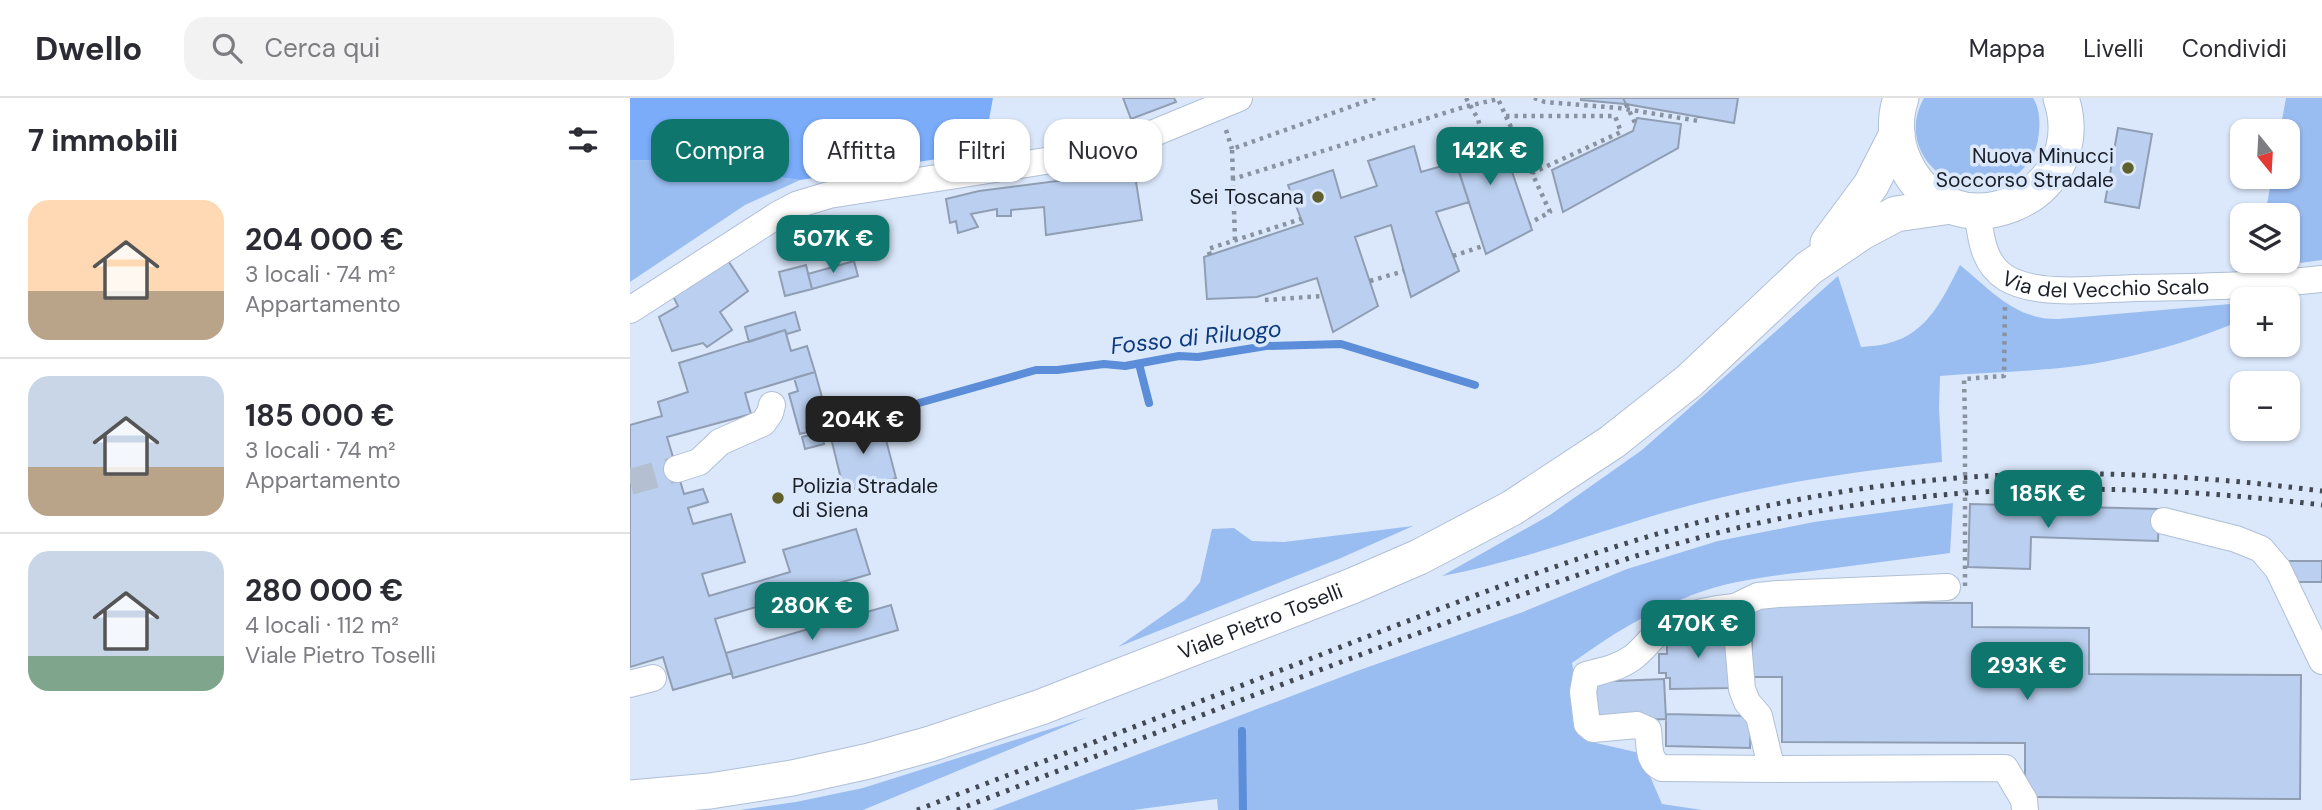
<!DOCTYPE html>
<html lang="it">
<meta charset="utf-8">
<style>
body{margin:0;font-family:"DM Sans",sans-serif;background:#f2f2f3;color:#2b2b33;height:100vh;display:flex;flex-direction:column;font-size:26px;white-space:nowrap}
*{box-sizing:border-box;margin:0}
p{font-size:23px;color:#7c7c81}
.icon{flex:none;width:38px;height:38px;fill:none;stroke:currentColor;stroke-width:2;stroke-linecap:round;stroke-linejoin:round}
.map{position:relative;flex:1;overflow:hidden}
.sheet{display:flex;flex-direction:column;background:#fff;width:630px}
.sheet>*{flex:none}
.top-card{position:absolute;left:21px;top:21px;width:665px;height:63px;display:flex;gap:14px}
.needle{width:46px;rotate:162deg}
.controls{position:absolute;left:1600px;top:21px;display:grid;gap:14px}
.controls a{display:grid;place-items:center;width:70px;height:70px;border-radius:14px;background:#fff;box-shadow:0 2px 5px #0004;font-size:35px}
.price{position:absolute;translate:-50% -60px;padding:0 16px;border-radius:14px;background:#0f766e;color:#fff;font-size:23px;line-height:46px;filter:drop-shadow(0 2px 4px #0008)}
.price::after{content:'';position:absolute;left:50%;top:42px;width:21px;height:16px;margin-left:-10px;background:inherit;clip-path:polygon(0 0,100% 0,50% 100%)}
.price.on{background:#222;color:#fff}
ul{padding:0;list-style:none}
li{display:flex;align-items:center;gap:21px;height:175px;padding:0 28px}
li+li{border-top:2px solid #e1e1e2}
li span{display:grid;place-items:center;flex:none;width:196px;height:140px;border-radius:21px;color:#555}
li>.icon{margin-inline-start:auto}
span .icon{width:84px;height:84px;fill:#fffc;stroke-width:1}
li b{font-size:30px}
h2{display:flex;justify-content:space-between;align-items:center;height:84px;padding:0 28px;font-size:30px}
.pill{padding:0 24px;border-radius:21px;background:#fff;box-shadow:0 2px 5px #0004;font-size:24px;line-height:63px}
.pill.on{background:#0f766e;color:#fff}
header{display:flex;align-items:center;gap:42px;box-sizing:border-box;height:98px;padding:0 35px;background:#fff;border-bottom:2px solid #e1e1e2}
header strong{font-size:33px}
nav{display:flex;gap:38px;margin-inline-start:auto;font-size:24px}
.search{width:490px;height:63px;background:#f2f2f3;display:flex;align-items:center;gap:18px;box-sizing:border-box;padding:0 24px;border-radius:21px;color:#7c7c81;font-size:26px}
main{display:flex;flex:1;min-height:0}
.map>svg:first-child{display:block}
</style>
<header>
<strong>Dwello</strong>
<div class="search"><svg class="icon" aria-label="search" viewBox="0 0 24 24"><circle cx="10" cy="10" r="6"/><path d="M15 15l6 6"/></svg>Cerca qui</div>
<nav><a>Mappa</a><a>Livelli</a><a>Condividi</a></nav>
</header>
<main>
<section class="sheet">
<h2>7 immobili<svg class="icon" aria-label="filters" viewBox="0 0 24 24"><path d="M4 7h16M4 17h16"/><circle cx="9" cy="7" r="2"/><circle cx="15" cy="17" r="2"/></svg></h2>
<ul>
<li><span style="background:linear-gradient(#ffd9b3 65%,#b9a48a 0)"><svg class="icon" aria-label="home" viewBox="0 0 24 24"><path d="M3 11l9-7 9 7M6 9v11h12V9"/></svg></span><div><b>204 000 €</b><p>3 locali · 74 m²</p><p>Appartamento</p></div></li>
<li><span style="background:linear-gradient(#c9d6e8 65%,#b9a48a 0)"><svg class="icon" aria-label="home" viewBox="0 0 24 24"><path d="M3 11l9-7 9 7M6 9v11h12V9"/></svg></span><div><b>185 000 €</b><p>3 locali · 74 m²</p><p>Appartamento</p></div></li>
<li><span style="background:linear-gradient(#c9d6e8 75%,#7fa58c 0)"><svg class="icon" aria-label="home" viewBox="0 0 24 24"><path d="M3 11l9-7 9 7M6 9v11h12V9"/></svg></span><div><b>280 000 €</b><p>4 locali · 112 m²</p><p>Viale Pietro Toselli</p></div></li>
</ul>
</section>
<div class="map">
<svg width="1692" height="712" viewBox="0 0 1692 712">
<rect width="100%" height="100%" fill="#dbe8fb"/>
<path fill="#99bcf1" d="M 1294,0 L 1403,0 C 1411,13 1410,27 1408,42 C 1406,54 1399,66 1390,74 C 1338,118 1260,60 1294,0 Z
M 1656,0 L 1692,0 L 1692,162 L 1670,165 L 1627,164 L 1657,163 L 1657,117 L 1635,117 L 1642,79 L 1657,79 L 1657,33 L 1650,33 Z
M 0,62 L 35,63 L 170,82 L 115,107 L 0,184 Z
M 1330,167 C 1362,193 1385,222 1429,221 L 1612,205 L 1612,222 C 1571,240 1526,253 1483,262 C 1427,274 1367,273 1310,278 L 1309,310 L 1312,364 C 1230,373 1149,384 1069,405 C 983,427 900,462 812,478 L 920,417 L 1012,352 L 1208,178 L 1231,249 C 1240,248 1250,248 1259,245 C 1298,235 1313,200 1330,167 Z
M 1323,405 L 1320,455 C 1274,461 1228,467 1182,473 C 1142,478 1101,482 1062,497 C 1019,513 979,538 942,565 L 957,643 L 1010,655 L 1032,706 L 1072,712 L 588,712 L 587,701 L 503,712 L 362,712 L 727,573 L 893,514 L 997,471 L 1088,443 L 1184,424 Z
M 783,428 L 711,460 L 488,549 L 555,502 L 570,484 L 582,431 L 604,430 L 622,443 L 654,444 Z
M 458,619 L 233,712 L 110,712 L 166,704 L 233,690 Z"/>
<path fill="#7aacfa" d="M 0,0 L 363,0 L 353,54 L 170,82 L 35,63 L 0,62 Z"/>
<g fill="none" stroke-linecap="round" stroke-linejoin="round">
<path stroke="#5c8dd8" stroke-width="8" d="M 509,266 L 519,305
M 289,305 L 406,272 L 427,272 L 474,266 L 495,268 L 549,258 L 568,259 L 636,248 L 711,246 L 845,287
M 612,633 L 613,712"/>
</g>
<path fill="#bbd0f0" stroke="#909eb4" stroke-width="2" d="M 493,0 L 544,0 L 546,4 L 501,21 Z
M 951,0 L 993,0 L 996,6 L 951,2 Z
M 993,0 L 1108,0 L 1104,25 L 996,6 Z
M 1007,20 L 1051,26 L 1048,50 L 933,114 L 922,72 L 1003,33 Z
M 1488,30 L 1522,36 L 1509,110 L 1475,104 Z
M 868,33 L 902,132 L 856,156 L 816,35 Z
M 784,48 L 791,74 L 826,64 L 839,104 L 806,114 L 829,173 L 781,199 L 761,127 L 725,139 L 748,208 L 703,234 L 687,180 L 627,199 L 577,201 L 574,159 L 673,126 L 658,87 L 703,72 L 711,100 L 747,88 L 738,63 Z
M 504,71 L 512,122 L 416,137 L 414,109 L 381,112 L 381,118 L 367,118 L 367,111 L 341,116 L 348,129 L 328,135 L 326,123 L 320,125 L 316,101 L 349,93 L 475,77 Z
M 97,161 L 118,193 L 90,214 L 102,232 L 77,249 L 73,245 L 42,253 L 29,219 L 48,208 L 43,198 Z
M 224,163 L 228,178 L 182,191 L 178,176 Z
M 176,167 L 182,191 L 155,198 L 149,174 Z
M 165,214 L 170,232 L 157,236 L 155,232 L 119,244 L 115,229 Z
M 155,232 L 161,253 L 177,248 L 185,274 L 115,295 L 121,316 L 37,339 L 54,396 L 73,391 L 78,404 L 58,410 L 63,426 L 101,416 L 115,464 L 72,476 L 79,498 L 160,474 L 153,452 L 226,431 L 240,476 L 85,521 L 102,575 L 43,592 L 33,559 L 0,569 L 0,327 L 32,318 L 28,304 L 58,294 L 49,265 Z
M 185,274 L 200,328 L 170,336 L 159,296 L 168,293 L 164,280 Z
M 214,306 L 222,306 L 225,314 L 220,319 L 213,320 L 211,311 Z
M 272,307 L 278,327 L 254,334 L 251,323 L 229,329 L 226,319 Z
M 251,323 L 266,380 L 214,393 L 200,336 Z
M 191,334 L 194,346 L 175,351 L 172,339 Z
M 1340,406 L 1529,411 L 1528,443 L 1401,439 L 1400,471 L 1338,469 Z
M 1658,463 L 1692,463 L 1692,484 L 1658,484 Z
M 1122,504 L 1342,505 L 1342,529 L 1459,530 L 1459,576 L 1671,577 L 1670,701 L 1395,699 L 1395,645 L 1152,644 L 1152,579 L 1122,579 Z
M 261,507 L 268,532 L 103,580 L 96,555 Z
M 1064,531 L 1099,531 L 1100,590 L 1040,591 L 1040,580 L 1036,580 L 1036,575 L 1029,575 L 1029,556 L 1037,556 L 1037,538 L 1065,537 Z
M 1034,581 L 1036,621 L 962,624 L 960,584 Z
M 1036,616 L 1121,618 L 1120,650 L 1036,648 Z"/>
<g fill="none" stroke-linecap="round" stroke-linejoin="round">
<path stroke="#b4c0d1" stroke-width="26" stroke-dasharray="26 13" stroke-linecap="butt" d="M 0,384 L 47,371"/>
<g stroke="#b0bfd6" stroke-width="28">
<g id="minor">
<path id="s1" d="M 1347,113 C 1351,138 1352,165 1376,180 C 1408,199 1467,191 1504,190 C 1566,189 1629,188 1692,181"/>
<path d="M 0,212 L 149,116 L 166,107 L 199,97 L 447,58 L 524,35 L 609,0"/>
<path d="M 47,371 L 69,364 L 90,344 L 133,325 L 140,315 L 142,307"/>
<path d="M 1534,423 L 1606,441 L 1631,451 L 1648,471 L 1692,563"/>
<path d="M 1317,489 L 1148,496 L 1128,498 L 1105,509 L 1112,591 L 1117,604 L 1129,618 L 1140,664 L 1146,671 L 1375,670 L 1394,702 L 1395,712"/>
<path d="M 1105,509 C 1083,511 1057,516 1037,527 C 1024,535 1015,551 1002,560 C 988,570 972,573 956,577 L 953,594 L 957,626 L 963,631 L 1007,627 L 1018,632 C 1020,647 1017,663 1032,670 L 1146,671"/>
<path d="M 0,586 L 23,580"/>
</g>
</g>
<g stroke="#b0bfd6" stroke-width="37">
<g id="major">
<path d="M 1271,0 C 1264,20 1265,44 1274,63 C 1317,160 1465,103 1431,0"/>
<path d="M 1198,145 L 1241,87 L 1267,36"/>
<path id="s2" d="M 0,700 L 80,693 L 162,680 L 239,663 L 300,646 L 411,609 L 722,488 L 789,459 L 882,410 L 982,344 L 1059,283 L 1179,170 L 1232,134 L 1266,116 L 1321,108"/>
</g>
</g>
<path stroke="#8892a0" stroke-width="4.5" stroke-dasharray="3.5 5" stroke-linecap="butt" d="M 904,0 L 915,4 L 989,10 L 1069,23 L 1069,19
M 876,18 L 985,18 L 991,34 L 902,75
M 596,32 L 602,51
M 603,81 L 602,51 L 745,0
M 605,142 L 603,81 L 834,9 L 868,1 L 920,114 L 900,125
M 580,157 L 578,151 L 671,121
M 823,158 L 853,148
M 740,183 L 774,173
M 635,202 L 692,198
M 1335,320 L 1334,281 L 1374,278 L 1375,208"/>
<use href="#minor" stroke="#fff" stroke-width="26"/>
<use href="#major" stroke="#fff" stroke-width="35"/>
<path stroke="#434954" stroke-width="5" stroke-dasharray="3.5 7" stroke-linecap="butt" d="M 287,712 C 433,656 580,600 726,543 C 869,488 1014,431 1166,402 C 1344,367 1513,370 1692,393
M 327,712 C 480,653 632,593 786,536 C 907,491 1026,445 1153,420 C 1331,383 1512,385 1692,407"/>
<path stroke="#8892a0" stroke-width="4.5" stroke-dasharray="3.5 5" stroke-linecap="butt" d="M 836,0 L 848,21 L 851,33
M 996,6 L 1005,25
M 1335,488 L 1335,320"/>
</g>
<g fill="#605f2c" stroke="#dbe8fb" stroke-width="2.5">
<circle cx="1498" cy="70" r="7"/>
<circle cx="688" cy="99" r="7"/>
<circle cx="148" cy="400" r="7"/>
</g>
<g text-anchor="middle" dominant-baseline="central" stroke-width="7" stroke-linejoin="round" paint-order="stroke">
<g font-size="21" fill="#1a1f28" stroke="#dbe8fb" text-anchor="end">
<text x="1484" y="58">Nuova Minucci<tspan x="1484" dy="24">Soccorso Stradale</tspan></text>
<text x="674" y="99">Sei Toscana</text>
<text x="162" y="388" text-anchor="start">Polizia Stradale<tspan x="162" dy="24">di Siena</tspan></text>
</g>
<g font-size="21" fill="#1a1f28" stroke="#dbe8fb">
<text stroke="none"><textPath href="#s1" startOffset="177">Via del Vecchio Scalo</textPath></text>
<text stroke="none"><textPath href="#s2" startOffset="658">Viale Pietro Toselli</textPath></text>
</g>
<g font-size="23" font-style="italic" fill="#0b3a7d" stroke="#dbe8fb">
<text transform="translate(566 239) rotate(-6)">Fosso di Riluogo</text>
</g>
</g>
</svg>
<div class="controls">
<a><svg class="needle" viewBox="-14 -14 28 28"><path d="M0-13l5 13h-10z" fill="#e53935"/><path d="M0 13l5-13h-10z" fill="#7c7c81"/></svg></a>
<a><svg class="icon" aria-label="layers" viewBox="0 0 24 24"><path d="M12 4l9 5-9 5-9-5zM3 14l9 5 9-5"/></svg></a>
<a>+</a>
<a>−</a>
</div>
<b class="price" style="left:860px;top:89px">142K €</b>
<b class="price" style="left:203px;top:177px">507K €</b>
<b class="price on" style="left:233px;top:358px">204K €</b>
<b class="price" style="left:1418px;top:432px">185K €</b>
<b class="price" style="left:182px;top:544px">280K €</b>
<b class="price" style="left:1068px;top:562px">470K €</b>
<b class="price" style="left:1397px;top:604px">293K €</b>
<div class="top-card">
<a class="pill on">Compra</a>
<a class="pill">Affitta</a>
<a class="pill">Filtri</a>
<a class="pill">Nuovo</a>
</div>
</div>
</main>
